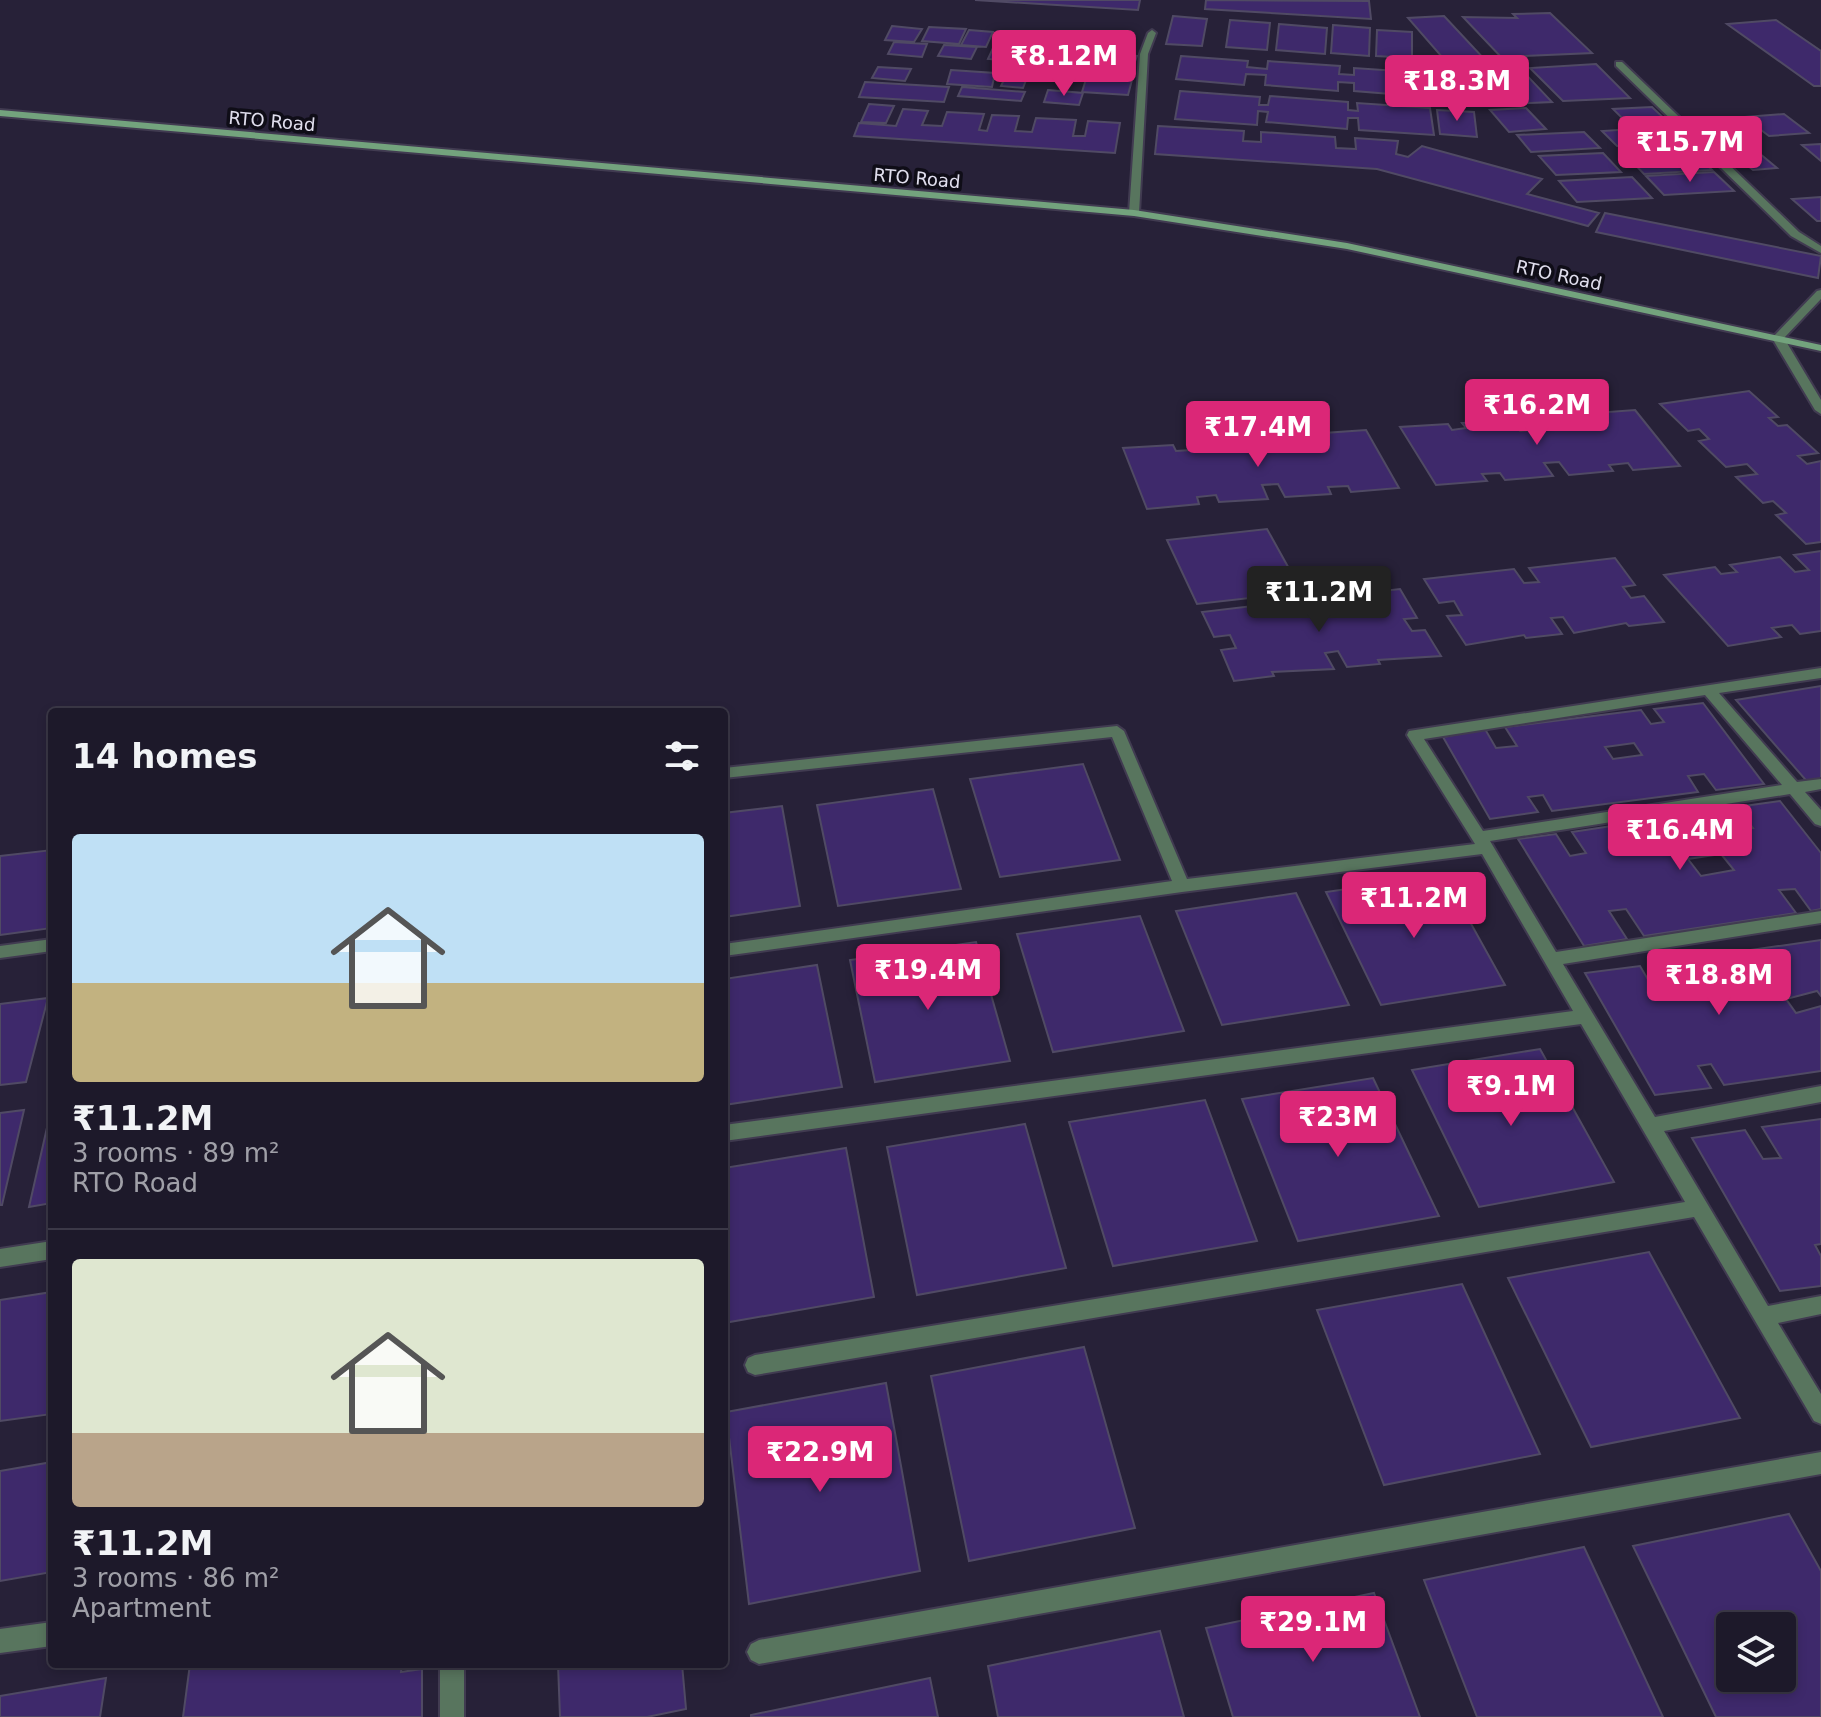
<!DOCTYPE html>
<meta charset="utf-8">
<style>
body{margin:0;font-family:"DejaVu Sans",sans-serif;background:#252232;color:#f1f3f6;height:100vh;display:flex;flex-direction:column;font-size:30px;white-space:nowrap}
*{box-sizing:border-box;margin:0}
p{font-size:26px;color:#a0a0a8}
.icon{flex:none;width:44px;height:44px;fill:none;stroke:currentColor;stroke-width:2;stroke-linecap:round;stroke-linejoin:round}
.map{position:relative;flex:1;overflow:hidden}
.panel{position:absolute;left:48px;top:708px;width:680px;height:960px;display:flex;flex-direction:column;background:#1d192a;border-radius:8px;box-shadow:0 4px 12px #0003,0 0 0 2px #3b3847}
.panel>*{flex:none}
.tools{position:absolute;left:1716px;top:1612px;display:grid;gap:16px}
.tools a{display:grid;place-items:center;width:80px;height:80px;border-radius:8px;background:#1d192a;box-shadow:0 4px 12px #0003,0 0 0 2px #3b3847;font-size:40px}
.price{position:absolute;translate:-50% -68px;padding:0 18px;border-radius:8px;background:#db2777;color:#fff;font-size:26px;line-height:52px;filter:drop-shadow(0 2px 4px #0008)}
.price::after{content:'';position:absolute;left:50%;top:48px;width:24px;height:18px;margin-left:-12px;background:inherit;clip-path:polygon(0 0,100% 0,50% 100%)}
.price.on{background:#222;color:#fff}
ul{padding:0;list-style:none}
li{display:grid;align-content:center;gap:16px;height:424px;padding:0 24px}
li+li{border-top:2px solid #3b3847}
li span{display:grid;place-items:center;height:248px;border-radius:8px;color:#555}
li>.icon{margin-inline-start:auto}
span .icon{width:144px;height:144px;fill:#fffc;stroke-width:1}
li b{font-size:34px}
h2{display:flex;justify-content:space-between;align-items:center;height:96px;padding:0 24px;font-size:34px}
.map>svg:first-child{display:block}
</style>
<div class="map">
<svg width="1821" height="1717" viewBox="0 0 1821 1717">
<rect width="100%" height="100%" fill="#272138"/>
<path fill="#3e296b" stroke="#504a64" stroke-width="2" fill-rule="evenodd" d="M 975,0 L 1140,0 L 1138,10 Z
M 1206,0 L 1369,1 L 1371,19 L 1205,9 Z
M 1550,13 L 1592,53 L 1501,57 L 1463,17 L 1517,18 L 1513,14 Z
M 1173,16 L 1207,19 L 1202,46 L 1166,44 Z
M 1444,16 L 1488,63 L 1449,65 L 1408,18 Z
M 1230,20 L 1270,23 L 1267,50 L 1226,47 Z
M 1776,20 L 1821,51 L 1821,86 L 1814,86 L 1727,24 Z
M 1279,24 L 1327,28 L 1325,54 L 1276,50 Z
M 1333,25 L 1370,28 L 1369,56 L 1331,53 Z
M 892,26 L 922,29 L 914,42 L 885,40 Z
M 929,27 L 966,29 L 959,44 L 922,41 Z
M 969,30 L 993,32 L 986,47 L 961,45 Z
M 1377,30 L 1412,32 L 1412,58 L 1376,56 Z
M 1016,32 L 1042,34 L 1035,50 L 1008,48 Z
M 1060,35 L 1114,39 L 1109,54 L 1055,49 Z
M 894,42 L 927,44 L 922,57 L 888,54 Z
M 944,45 L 977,47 L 971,59 L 938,56 Z
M 993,48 L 1027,51 L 1022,62 L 988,59 Z
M 1043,49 L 1062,51 L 1057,64 L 1038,63 Z
M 1066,53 L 1087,54 L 1082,68 L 1061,66 Z
M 1111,54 L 1137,56 L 1132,70 L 1107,68 Z
M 1181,56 L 1248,61 L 1247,67 L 1267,69 L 1268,61 L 1340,66 L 1339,74 L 1354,75 L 1354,68 L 1427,73 L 1428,97 L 1354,91 L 1354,83 L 1338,82 L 1338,91 L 1265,85 L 1266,75 L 1246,74 L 1244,85 L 1176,79 Z
M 1596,64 L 1630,98 L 1563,101 L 1530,68 Z
M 1518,66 L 1552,102 L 1486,105 L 1454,69 Z
M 878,67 L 911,69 L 905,81 L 872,78 Z
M 951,70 L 995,73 L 992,87 L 947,84 Z
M 1007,74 L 1028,75 L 1023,88 L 1001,86 Z
M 1087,76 L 1132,80 L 1128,95 L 1082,92 Z
M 865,82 L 949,87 L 944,102 L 859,97 Z
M 962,87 L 1025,92 L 1021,101 L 958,96 Z
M 1048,90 L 1083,93 L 1079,105 L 1044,102 Z
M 1180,91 L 1260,97 L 1259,105 L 1268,105 L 1270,96 L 1348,102 L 1348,110 L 1358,111 L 1357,103 L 1430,108 L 1434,135 L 1359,130 L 1358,118 L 1348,118 L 1347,129 L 1266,122 L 1268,112 L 1258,111 L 1257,125 L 1175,119 Z
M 869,104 L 894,106 L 886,123 L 861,122 Z
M 1652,107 L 1670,124 L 1630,126 L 1613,109 Z
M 1526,108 L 1546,129 L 1509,132 L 1490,110 Z
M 903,109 L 928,111 L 922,125 L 942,126 L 947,112 L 984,114 L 979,130 L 987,131 L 992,115 L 1019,116 L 1015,131 L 1032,132 L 1036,118 L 1076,120 L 1073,136 L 1085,136 L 1088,121 L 1120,123 L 1115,153 L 854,136 L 859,123 L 896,126 Z
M 1437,110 L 1474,112 L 1477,137 L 1440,134 Z
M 1784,114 L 1809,133 L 1769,136 L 1744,117 Z
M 1738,120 L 1757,136 L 1723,139 L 1703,123 Z
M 1158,126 L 1244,131 L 1243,141 L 1261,142 L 1261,132 L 1335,137 L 1336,148 L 1356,149 L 1355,138 L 1398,141 L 1396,154 L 1408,157 L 1422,146 L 1542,179 L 1527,194 L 1599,213 L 1588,226 L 1377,169 L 1155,154 Z
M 1664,127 L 1680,142 L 1617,146 L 1602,131 Z
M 1584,132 L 1600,148 L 1531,152 L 1517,135 Z
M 1821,144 L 1821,161 L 1802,145 Z
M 1753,148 L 1777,168 L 1753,170 L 1729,150 Z
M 1692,151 L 1712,170 L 1644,174 L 1626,155 Z
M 1603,153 L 1621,172 L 1556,175 L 1539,156 Z
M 1714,172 L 1734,191 L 1664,195 L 1646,176 Z
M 1632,177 L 1652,198 L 1577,202 L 1559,181 Z
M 1821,197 L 1821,221 L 1817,221 L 1792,199 Z
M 1605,213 L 1821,256 L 1818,278 L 1596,232 Z
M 1749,391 L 1778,417 L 1769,418 L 1778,426 L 1787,425 L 1818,453 L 1798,456 L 1807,464 L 1821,461 L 1821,542 L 1806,544 L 1776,515 L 1786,513 L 1773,501 L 1763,503 L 1736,477 L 1757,474 L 1747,464 L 1726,467 L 1699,441 L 1709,439 L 1699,429 L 1688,431 L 1660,404 Z
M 1635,410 L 1680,466 L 1633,470 L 1628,463 L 1609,465 L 1613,471 L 1569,475 L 1559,462 L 1544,463 L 1553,476 L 1505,480 L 1500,473 L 1482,474 L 1487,481 L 1436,485 L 1400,427 L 1448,424 L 1452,430 L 1466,428 L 1462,423 L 1511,419 L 1520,431 L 1533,430 L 1525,418 L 1569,414 L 1575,421 L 1586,420 L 1581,414 Z
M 1366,430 L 1399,488 L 1351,492 L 1348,486 L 1328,487 L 1331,494 L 1285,497 L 1278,484 L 1262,485 L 1268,499 L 1219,502 L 1216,495 L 1197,497 L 1199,504 L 1147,509 L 1123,448 L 1173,445 L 1176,451 L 1191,450 L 1188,443 L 1238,440 L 1245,452 L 1259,451 L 1252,439 L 1298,435 L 1302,442 L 1314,441 L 1310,434 Z
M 1267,529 L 1302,592 L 1197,604 L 1167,540 Z
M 1821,551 L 1821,631 L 1800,634 L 1792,625 L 1772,628 L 1781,637 L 1728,646 L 1664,575 L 1715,567 L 1721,574 L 1737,572 L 1730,565 L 1780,557 L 1795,572 L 1809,570 L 1794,555 Z
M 1615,558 L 1635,585 L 1623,587 L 1631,598 L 1644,596 L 1664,622 L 1629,626 L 1626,623 L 1574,633 L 1563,617 L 1551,618 L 1562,634 L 1526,638 L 1524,635 L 1466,645 L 1447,616 L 1462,615 L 1454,601 L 1439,603 L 1424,579 L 1514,569 L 1524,583 L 1539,582 L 1529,568 Z
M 1400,589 L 1417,618 L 1404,619 L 1412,631 L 1425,630 L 1441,656 L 1378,660 L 1380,664 L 1347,667 L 1338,651 L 1325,653 L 1334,669 L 1272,672 L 1274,676 L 1234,681 L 1221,650 L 1236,648 L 1230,635 L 1214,637 L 1202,612 L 1295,601 L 1303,616 L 1319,614 L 1311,599 Z
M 1821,686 L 1821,784 L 1811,786 L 1736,700 Z
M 1703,703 L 1764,784 L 1716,790 L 1704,774 L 1688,776 L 1698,792 L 1552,811 L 1543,795 L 1528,797 L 1538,812 L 1490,819 L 1443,737 L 1485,729 L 1496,748 L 1517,746 L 1505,727 L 1641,710 L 1651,724 L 1664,722 L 1654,709 ZM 1634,743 L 1642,755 L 1613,759 L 1605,747 Z
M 1083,764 L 1120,860 L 1000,877 L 970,779 Z
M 933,789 L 961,889 L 838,906 L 817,805 Z
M 1780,801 L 1821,853 L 1821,909 L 1811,911 L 1795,889 L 1779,890 L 1796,913 L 1644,936 L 1626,909 L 1609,911 L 1627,939 L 1584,946 L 1518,839 L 1556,834 L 1570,856 L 1586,853 L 1572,832 L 1717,810 L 1732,831 L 1753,828 L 1737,807 ZM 1721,854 L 1734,870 L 1701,876 L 1688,859 Z
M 782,806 L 800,906 L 724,917 L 724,813 Z
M 52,850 L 52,928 L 0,935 L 0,856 Z
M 1444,875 L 1505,985 L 1381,1005 L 1326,892 Z
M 1296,893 L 1349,1005 L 1222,1025 L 1176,911 Z
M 1140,916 L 1184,1031 L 1053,1052 L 1017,934 Z
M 1821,940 L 1821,996 L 1817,991 L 1786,999 L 1796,1013 L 1821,1006 L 1821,1071 L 1724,1085 L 1711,1064 L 1698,1066 L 1711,1088 L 1655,1095 L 1585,973 L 1640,966 L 1656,993 L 1678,990 L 1660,963 Z
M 976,942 L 1010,1061 L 875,1082 L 850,960 Z
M 817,965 L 842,1087 L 724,1105 L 724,979 Z
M 48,998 L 26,1082 L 0,1085 L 0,1004 Z
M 1540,1049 L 1614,1182 L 1479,1207 L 1412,1070 Z
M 1373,1078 L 1439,1216 L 1298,1241 L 1242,1099 Z
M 1205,1100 L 1257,1241 L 1113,1266 L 1069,1122 Z
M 24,1110 L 2,1205 L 0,1205 L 0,1113 Z
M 51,1110 L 52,1203 L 29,1207 Z
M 1821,1119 L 1821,1244 L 1815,1245 L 1821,1256 L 1821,1286 L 1780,1291 L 1692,1138 L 1745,1130 L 1763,1159 L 1781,1158 L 1762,1127 Z
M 1025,1124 L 1066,1268 L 917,1295 L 887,1147 Z
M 846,1148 L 874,1297 L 724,1323 L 724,1168 Z
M 1649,1252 L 1740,1418 L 1591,1447 L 1508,1278 Z
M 1462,1284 L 1540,1454 L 1384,1485 L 1317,1310 Z
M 52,1292 L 52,1414 L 0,1421 L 0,1300 Z
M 1084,1347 L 1135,1528 L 969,1561 L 931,1376 Z
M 886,1383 L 920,1571 L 749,1604 L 726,1412 Z
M 52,1462 L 52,1572 L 0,1581 L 0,1471 Z
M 1789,1514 L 1821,1571 L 1821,1717 L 1716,1717 L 1633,1546 ZM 1730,1626 L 1782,1626 L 1782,1678 L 1730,1678 Z
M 1584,1547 L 1663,1717 L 1477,1717 L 1424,1580 Z
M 1374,1593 L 1420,1717 L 1233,1717 L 1206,1628 Z
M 1160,1631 L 1184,1717 L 998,1717 L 988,1666 Z
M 190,1664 L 402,1664 L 401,1672 L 422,1669 L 422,1717 L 183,1717 Z
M 558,1664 L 682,1664 L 686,1709 L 647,1717 L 560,1717 Z
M 106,1678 L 100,1717 L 0,1717 L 0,1696 Z
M 930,1678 L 938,1717 L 751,1717 L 751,1715 Z"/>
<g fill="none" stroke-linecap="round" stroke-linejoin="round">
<g stroke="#413b51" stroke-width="4">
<path id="street" d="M 1152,30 L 1156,33 L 1148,54 L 1139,213 L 1134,216 L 1129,213 L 1140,54 L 1148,33 Z
M 1616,62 L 1622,62 L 1799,232 L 1821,246 L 1821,253 L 1791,236 L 1616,66 Z
M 1821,290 L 1821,299 L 1784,338 L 1821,400 L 1821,414 L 1815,410 L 1772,338 L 1817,291 Z
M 1821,668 L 1821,678 L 1719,693 L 1797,782 L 1821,779 L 1821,789 L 1805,792 L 1821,810 L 1821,826 L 1815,824 L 1790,794 L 1490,841 L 1556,952 L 1821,911 L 1821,923 L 1563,964 L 1655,1117 L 1821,1086 L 1821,1102 L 1664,1131 L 1768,1306 L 1821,1296 L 1821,1314 L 1778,1323 L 1821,1394 L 1821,1424 L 1814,1421 L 1694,1217 L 755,1375 L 748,1372 L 745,1365 L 748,1358 L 755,1355 L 1685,1202 L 1581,1024 L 724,1141 L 724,1125 L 1573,1011 L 1482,854 L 1182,892 L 724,956 L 724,944 L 1172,881 L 1112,737 L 724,778 L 724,768 L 1117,726 L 1124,731 L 1187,879 L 1475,844 L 1407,735 L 1409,731 ZM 1705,695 L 1782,785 L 1483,831 L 1424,739 Z
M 52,939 L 52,951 L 0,958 L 0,946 Z
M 52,1241 L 52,1259 L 0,1267 L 0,1249 Z
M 1821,1452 L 1821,1474 L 759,1664 L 751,1660 L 747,1652 L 751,1644 L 759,1640 Z
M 52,1622 L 52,1646 L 0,1653 L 0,1629 Z
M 440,1664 L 464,1664 L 464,1717 L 440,1717 Z"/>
</g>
<g stroke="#413b51" stroke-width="4">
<path id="secondary" d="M 0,110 L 1134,210 L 1347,243 L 1821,345 L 1821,351 L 1347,249 L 1134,216 L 0,116 Z"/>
</g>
<use href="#street" fill="#58755e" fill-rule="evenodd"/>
<use href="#secondary" fill="#73a37d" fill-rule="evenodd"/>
</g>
<g text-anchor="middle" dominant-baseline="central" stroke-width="7" stroke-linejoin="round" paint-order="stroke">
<g font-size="18" fill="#e0deed" stroke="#0f0d17">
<text transform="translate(272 121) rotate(5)">RTO Road</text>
<text transform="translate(917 178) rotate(5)">RTO Road</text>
<text transform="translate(1559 275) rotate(12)">RTO Road</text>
</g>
</g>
</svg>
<div class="tools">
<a><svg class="icon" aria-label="layers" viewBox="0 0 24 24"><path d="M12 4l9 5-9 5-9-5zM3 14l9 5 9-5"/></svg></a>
</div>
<b class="price" style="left:1064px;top:98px">₹8.12M</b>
<b class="price" style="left:1457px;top:123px">₹18.3M</b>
<b class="price" style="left:1690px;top:184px">₹15.7M</b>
<b class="price" style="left:1537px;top:447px">₹16.2M</b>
<b class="price" style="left:1258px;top:469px">₹17.4M</b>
<b class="price on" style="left:1319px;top:634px">₹11.2M</b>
<b class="price" style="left:1680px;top:872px">₹16.4M</b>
<b class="price" style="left:1414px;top:940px">₹11.2M</b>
<b class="price" style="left:928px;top:1012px">₹19.4M</b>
<b class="price" style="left:1719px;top:1017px">₹18.8M</b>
<b class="price" style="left:1511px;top:1128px">₹9.1M</b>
<b class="price" style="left:1338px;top:1159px">₹23M</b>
<b class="price" style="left:820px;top:1494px">₹22.9M</b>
<b class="price" style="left:1313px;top:1664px">₹29.1M</b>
<section class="panel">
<h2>14 homes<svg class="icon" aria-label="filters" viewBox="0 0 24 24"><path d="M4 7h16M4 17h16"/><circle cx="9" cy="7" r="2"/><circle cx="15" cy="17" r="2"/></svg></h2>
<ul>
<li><span style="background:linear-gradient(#bfe0f5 60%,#c2b280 0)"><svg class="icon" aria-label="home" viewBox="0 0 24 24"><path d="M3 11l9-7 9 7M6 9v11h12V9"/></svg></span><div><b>₹11.2M</b><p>3 rooms · 89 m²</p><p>RTO Road</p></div></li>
<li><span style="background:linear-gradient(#dfe7d0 70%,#b9a48a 0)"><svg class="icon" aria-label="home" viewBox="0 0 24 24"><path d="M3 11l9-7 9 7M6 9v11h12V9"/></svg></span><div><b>₹11.2M</b><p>3 rooms · 86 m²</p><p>Apartment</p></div></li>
</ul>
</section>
</div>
